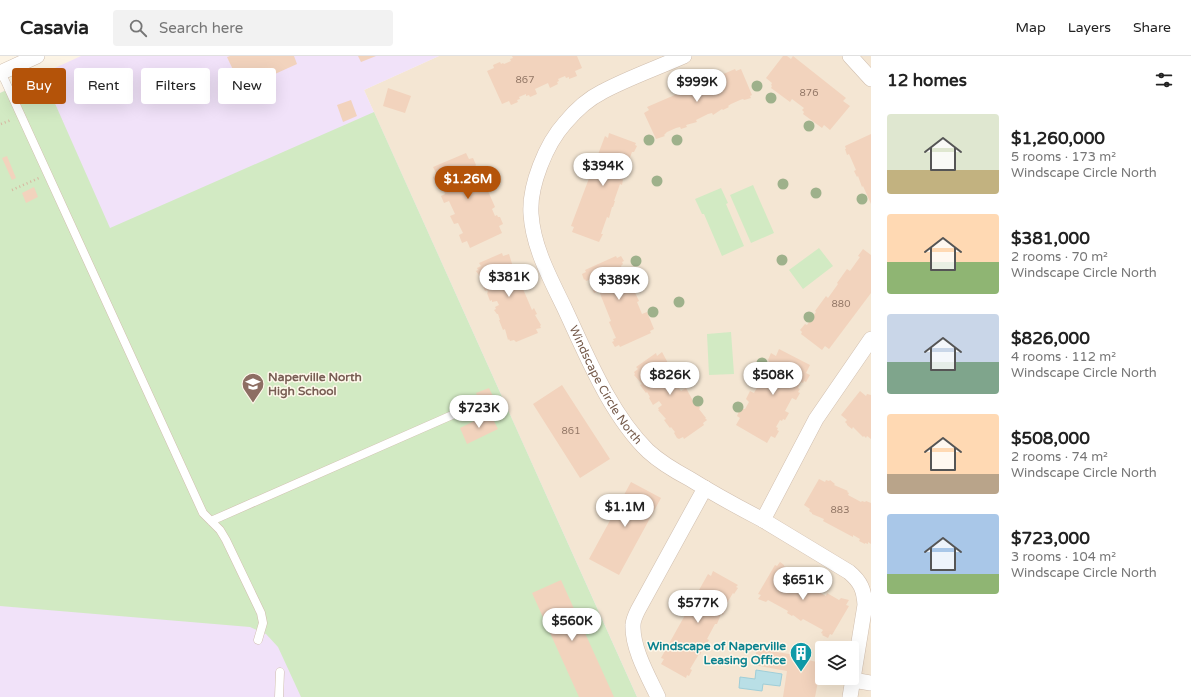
<!DOCTYPE html>
<meta charset="utf-8">
<style>
body{margin:0;font-family:"Varela Round",sans-serif;background:#f2f2f2;color:#222;height:100vh;display:flex;flex-direction:column;font-size:15px;white-space:nowrap}
*{box-sizing:border-box;margin:0}
p{font-size:13px;color:#767676}
.icon{flex:none;width:22px;height:22px;fill:none;stroke:currentColor;stroke-width:2;stroke-linecap:round;stroke-linejoin:round}
.map{position:relative;flex:1;overflow:hidden}
.side{display:flex;flex-direction:column;background:#fff;width:320px}
.side>*{flex:none}
.banner{position:absolute;left:12px;top:12px;width:380px;height:36px;display:flex;gap:8px}
.fabs{position:absolute;left:815px;top:585px;display:grid;gap:8px}
.fabs a{display:grid;place-items:center;width:44px;height:44px;border-radius:4px;background:#fff;box-shadow:0 4px 16px #0002;font-size:20px}
.price{position:absolute;translate:-50% -34px;padding:0 9px;border-radius:14px;background:#fff;color:#222;font-size:13px;line-height:26px;filter:drop-shadow(0 1px 2px #0008)}
.price::after{content:'';position:absolute;left:50%;top:24px;width:12px;height:9px;margin-left:-6px;background:inherit;clip-path:polygon(0 0,100% 0,50% 100%)}
.price.selected{background:#b45309;color:#fff}
ul{padding:0;list-style:none}
li{display:flex;align-items:center;gap:12px;height:100px;padding:0 16px}
li span{display:grid;place-items:center;flex:none;width:112px;height:80px;border-radius:4px;color:#555}
li>.icon{margin-inline-start:auto}
span .icon{width:48px;height:48px;fill:#fffc;stroke-width:1}
li b{font-size:17px}
h2{display:flex;justify-content:space-between;align-items:center;height:48px;padding:0 16px;font-size:17px}
.pill{padding:0 14px;border-radius:4px;background:#fff;box-shadow:0 4px 16px #0002;font-size:14px;line-height:36px}
.pill.selected{background:#b45309;color:#fff}
header{display:flex;align-items:center;gap:24px;box-sizing:border-box;height:56px;padding:0 20px;background:#fff;border-bottom:1px solid #e0e0e0}
header strong{font-size:19px}
nav{display:flex;gap:22px;margin-inline-start:auto;font-size:14px}
.search{width:280px;height:36px;background:#f2f2f2;display:flex;align-items:center;gap:10px;box-sizing:border-box;padding:0 14px;border-radius:4px;color:#767676;font-size:15px}
main{display:flex;flex:1;min-height:0}
.map>svg:first-child{display:block}
</style>
<header>
<strong>Casavia</strong>
<div class="search"><svg class="icon" aria-label="search" viewBox="0 0 24 24"><circle cx="10" cy="10" r="6"/><path d="M15 15l6 6"/></svg>Search here</div>
<nav><a>Map</a><a>Layers</a><a>Share</a></nav>
</header>
<main>
<div class="map">
<svg width="871" height="641" viewBox="0 0 871 641">
<rect width="100%" height="100%" fill="#fcf4e5"/>
<path fill="#f4e6d3" fill-rule="evenodd" d="M 439,0 L 871,0 L 871,641 L 637,641 L 364,34 ZM 822,592 L 852,592 L 852,622 L 822,622 Z"/>
<path fill="#f1e2f9" d="M 81,0 L 439,0 L 364,34 L 637,641 L 0,641 L 0,37 Z"/>
<path fill="#d2eac3" d="M 42,18 L 110,172 L 374,56 L 637,641 L 301,641 L 278,591 L 266,578 L 250,571 L 0,550 L 0,37 Z
M 753,129 L 774,177 L 751,187 L 730,139 Z
M 721,132 L 728,147 L 726,148 L 744,190 L 722,200 L 704,158 L 702,158 L 695,143 Z
M 819,192 L 833,210 L 803,233 L 789,214 Z
M 731,276 L 734,318 L 709,319 L 707,278 Z"/>
<path fill="#b9dfe6" stroke="#9fced8" d="M 756,614 L 782,618 L 780,630 L 763,628 L 762,635 L 739,632 L 740,621 L 755,623 Z"/>
<path fill="#f2d3bd" d="M 230,0 L 294,0 L 297,8 L 242,33 L 227,1 Z
M 358,0 L 376,0 L 361,6 Z
M 512,0 L 577,0 L 582,12 L 575,15 L 577,20 L 569,23 L 569,21 L 566,22 L 565,20 L 558,23 L 559,25 L 557,26 L 558,28 L 550,32 L 548,27 L 535,33 L 537,38 L 530,41 L 529,39 L 526,40 L 526,38 L 519,41 L 520,43 L 517,44 L 518,46 L 511,49 L 509,45 L 502,48 L 487,15 L 494,12 L 493,9 L 500,6 L 501,8 L 503,7 L 504,8 L 511,5 L 510,3 L 513,2 Z
M 783,0 L 787,0 L 791,3 L 793,0 L 846,42 L 843,45 L 850,50 L 830,74 L 824,69 L 822,72 L 803,58 L 804,56 L 802,54 L 804,52 L 792,43 L 790,46 L 771,32 L 772,30 L 771,29 L 772,27 L 766,22 Z
M 735,13 L 736,15 L 741,13 L 752,39 L 750,40 L 751,42 L 744,44 L 743,43 L 740,44 L 731,48 L 728,50 L 729,51 L 723,54 L 722,53 L 713,59 L 712,57 L 708,58 L 696,64 L 697,66 L 686,69 L 687,71 L 681,73 L 680,71 L 676,72 L 667,76 L 664,79 L 665,80 L 656,83 L 644,57 L 649,54 L 647,51 Z
M 388,32 L 411,40 L 405,57 L 383,50 Z
M 351,44 L 357,60 L 343,66 L 337,49 Z
M 609,77 L 636,87 L 635,89 L 637,90 L 634,96 L 632,96 L 626,112 L 628,112 L 626,118 L 624,118 L 622,129 L 620,128 L 614,145 L 615,145 L 613,151 L 612,151 L 609,162 L 607,161 L 601,178 L 603,178 L 599,186 L 572,176 L 574,171 L 571,170 L 605,80 L 608,82 Z
M 871,78 L 871,148 L 863,130 L 862,131 L 858,120 L 857,121 L 854,115 L 856,114 L 849,98 L 847,99 L 845,93 L 846,93 L 845,90 Z
M 466,97 L 469,103 L 473,102 L 476,109 L 474,112 L 478,120 L 481,119 L 495,151 L 492,153 L 495,160 L 497,159 L 498,161 L 500,161 L 503,168 L 499,170 L 502,177 L 470,192 L 467,185 L 462,187 L 459,179 L 463,177 L 458,167 L 454,168 L 450,160 L 455,158 L 449,145 L 444,147 L 441,140 L 445,138 L 441,127 L 436,128 L 433,121 L 437,119 L 433,111 Z
M 7,100 L 16,122 L 12,124 L 2,102 Z
M 34,131 L 38,141 L 26,147 L 22,137 Z
M 863,193 L 871,199 L 871,237 L 829,293 L 825,290 L 822,294 L 801,278 L 802,276 L 800,274 L 805,268 L 807,269 L 816,256 L 815,255 L 826,240 L 828,242 L 838,228 L 837,227 L 847,213 L 850,215 L 860,201 L 858,200 Z
M 502,197 L 503,200 L 509,198 L 513,211 L 515,210 L 519,219 L 517,219 L 532,254 L 534,252 L 537,258 L 535,259 L 541,269 L 540,270 L 541,272 L 536,273 L 538,277 L 516,286 L 514,284 L 510,285 L 509,283 L 508,284 L 505,273 L 503,274 L 499,264 L 500,264 L 498,258 L 497,258 L 494,254 L 496,253 L 495,251 L 499,249 L 497,245 L 492,246 L 492,244 L 490,245 L 487,237 L 488,236 L 487,234 L 485,235 L 481,226 L 483,225 L 476,215 L 478,214 L 477,212 L 481,210 L 479,207 Z
M 616,200 L 617,202 L 621,200 L 624,205 L 622,206 L 623,208 L 621,210 L 629,229 L 631,228 L 639,245 L 637,246 L 642,258 L 647,256 L 654,273 L 650,275 L 651,277 L 620,291 L 619,289 L 615,291 L 612,286 L 614,285 L 613,283 L 616,282 L 609,266 L 611,265 L 599,235 L 594,237 L 589,224 L 586,225 L 585,223 L 584,224 L 582,218 L 586,216 L 585,214 Z
M 779,293 L 810,309 L 806,317 L 810,319 L 806,326 L 804,325 L 803,327 L 801,326 L 798,332 L 800,333 L 798,336 L 800,337 L 796,344 L 792,342 L 785,355 L 789,357 L 785,364 L 783,363 L 782,365 L 780,364 L 776,371 L 778,372 L 777,374 L 779,375 L 775,382 L 771,380 L 767,387 L 736,369 L 740,362 L 737,360 L 740,353 L 745,353 L 749,346 L 746,343 L 750,335 L 754,337 L 761,324 L 757,322 L 761,315 L 763,317 L 765,315 L 766,315 L 770,309 L 768,308 L 769,305 L 768,304 L 771,297 L 776,300 Z
M 662,296 L 669,309 L 671,308 L 676,316 L 675,317 L 678,322 L 679,322 L 682,326 L 681,327 L 683,329 L 679,332 L 681,335 L 686,332 L 693,345 L 695,343 L 700,352 L 699,353 L 706,362 L 705,362 L 707,364 L 703,367 L 704,369 L 684,383 L 683,381 L 679,383 L 677,382 L 674,377 L 675,376 L 671,371 L 670,372 L 664,364 L 666,363 L 658,354 L 659,354 L 658,352 L 662,349 L 659,345 L 653,349 L 649,342 L 650,341 L 647,336 L 646,337 L 640,329 L 642,328 L 634,319 L 635,318 L 634,316 L 638,313 L 636,311 L 656,297 L 657,300 Z
M 562,329 L 610,403 L 580,422 L 533,348 Z
M 489,332 L 496,346 L 482,352 L 476,337 Z
M 860,335 L 866,340 L 867,338 L 871,339 L 871,383 L 867,380 L 866,382 L 864,380 L 863,381 L 853,371 L 852,373 L 847,369 L 847,368 L 845,366 L 847,364 L 841,359 Z
M 490,357 L 498,373 L 467,388 L 460,372 Z
M 819,423 L 825,426 L 826,424 L 829,425 L 830,424 L 835,428 L 834,429 L 848,435 L 847,436 L 849,437 L 848,439 L 861,446 L 862,445 L 865,446 L 866,445 L 871,447 L 871,488 L 868,486 L 868,488 L 865,487 L 865,488 L 859,485 L 860,483 L 853,479 L 853,481 L 823,465 L 824,463 L 812,458 L 812,457 L 809,455 L 810,453 L 804,449 Z
M 631,426 L 661,442 L 619,519 L 589,503 Z
M 780,506 L 784,509 L 784,510 L 786,511 L 785,514 L 787,516 L 786,517 L 826,540 L 827,537 L 839,544 L 841,542 L 849,544 L 846,549 L 849,550 L 832,579 L 830,578 L 828,582 L 822,579 L 823,578 L 821,577 L 823,574 L 803,563 L 801,565 L 793,559 L 792,560 L 787,557 L 788,555 L 768,544 L 766,546 L 758,543 L 761,539 L 758,538 L 775,509 L 777,510 Z
M 713,515 L 738,529 L 736,531 L 738,532 L 734,538 L 733,537 L 724,552 L 726,553 L 723,559 L 721,558 L 717,568 L 715,568 L 707,583 L 709,584 L 706,589 L 705,588 L 700,599 L 699,598 L 690,613 L 692,614 L 689,620 L 687,619 L 686,622 L 661,608 L 664,603 L 661,602 L 708,518 L 711,520 Z
M 561,524 L 614,641 L 579,641 L 532,537 Z
M 757,593 L 808,601 L 808,604 L 817,606 L 815,619 L 819,620 L 815,641 L 783,641 L 787,615 L 754,609 Z"/>
<g fill="none" stroke-linecap="round" stroke-linejoin="round">
<g stroke="#d0beae" stroke-width="9">
<path id="lane" d="M 1,16 L 203,457 L 220,474 L 226,484 L 261,557 L 263,567 L 258,584
M 211,465 L 475,349
M 279,641 L 280,616"/>
</g>
<g stroke="#d0beae" stroke-width="16">
<g id="street">
<path id="s1" d="M 684,0 C 657,12 628,22 602,36 C 588,43 575,55 565,67 C 546,88 529,130 531,158 C 533,191 550,222 564,251 C 586,298 610,358 648,395 C 660,406 675,415 690,423 C 714,438 738,451 763,464 L 816,363 L 871,283"/>
<path d="M 850,0 L 871,23"/>
<path d="M 0,17 L 37,0"/>
<path d="M 763,464 L 849,516 C 861,526 864,534 865,549 L 850,641"/>
<path d="M 853,624 L 871,627"/>
<path d="M 658,641 C 648,620 632,592 633,569 C 633,564 636,558 638,554 L 705,432"/>
</g>
</g>
<path stroke="#d7b6a0" stroke-width="2.5" stroke-dasharray="1 3" stroke-linecap="butt" d="M 1,68 L 11,64
M 12,134 L 39,122"/>
<use href="#lane" stroke="#fff" stroke-width="8"/>
<use href="#street" stroke="#fff" stroke-width="15"/>
</g>
<g fill="#9eb18b">
<circle cx="757" cy="30" r="5.5"/>
<circle cx="771" cy="42" r="5.5"/>
<circle cx="809" cy="70" r="5.5"/>
<circle cx="649" cy="84" r="5.5"/>
<circle cx="677" cy="84" r="5.5"/>
<circle cx="657" cy="125" r="5.5"/>
<circle cx="783" cy="128" r="5.5"/>
<circle cx="816" cy="137" r="5.5"/>
<circle cx="862" cy="143" r="5.5"/>
<circle cx="782" cy="204" r="5.5"/>
<circle cx="636" cy="205" r="5.5"/>
<circle cx="640" cy="227" r="5.5"/>
<circle cx="679" cy="246" r="5.5"/>
<circle cx="653" cy="256" r="5.5"/>
<circle cx="809" cy="261" r="5.5"/>
<circle cx="762" cy="307" r="5.5"/>
<circle cx="680" cy="319" r="5.5"/>
<circle cx="698" cy="345" r="5.5"/>
<circle cx="738" cy="351" r="5.5"/>
</g>
<defs>
<g id="school-pin" transform="scale(1.15)"><path d="M0 17L-7.5 6A9.5 9.5 0 1 1 7.5 6Z" fill="#8d6e63" stroke="#fff8eb"/><path d="M0-5L7-2L0 1L-7-2ZM-4 1L0 2.5L4 1V4Q0 6-4 4Z" fill="#fff"/></g>
<g id="building-pin" transform="scale(1.15)"><path d="M0 17L-7.5 6A9.5 9.5 0 1 1 7.5 6Z" fill="#0f9aa8" stroke="#fff8eb"/><path d="M-4-6H4V6H1V3H-1V6H-4ZM-2.5-4.3h1.7v1.8h-1.7ZM.8-4.3h1.7v1.8H.8ZM-2.5-1h1.7V.8h-1.7ZM.8-1h1.7V.8H.8Z" fill="#fff"/></g>
</defs>
<g fill-rule="evenodd">
<use href="#school-pin" x="253" y="328"/>
<use href="#building-pin" x="801" y="597"/>
</g>
<g text-anchor="middle" dominant-baseline="central" stroke-width="3" stroke-linejoin="round" paint-order="stroke">
<g font-size="10" fill="#947867">
<text x="525" y="24">867</text>
<text x="809" y="37">876</text>
<text x="841" y="248">880</text>
<text x="571" y="375">861</text>
<text x="840" y="454">883</text>
</g>
<g font-size="12" font-weight="bold" fill="#785e54" stroke="#fff8eb" text-anchor="start">
<text x="268" y="321">Naperville North<tspan x="268" dy="14">High School</tspan></text>
</g>
<g font-size="12" fill="#755a4a" stroke="#fff8eb">
<text stroke="none"><textPath href="#s1" startOffset="425">Windscape Circle North</textPath></text>
</g>
<g font-size="12" font-weight="bold" fill="#0d838f" stroke="#fff8eb" text-anchor="end">
<text x="786" y="590">Windscape of Naperville<tspan x="786" dy="14">Leasing Office</tspan></text>
</g>
</g>
</svg>
<div class="fabs">
<a><svg class="icon" aria-label="layers" viewBox="0 0 24 24"><path d="M12 4l9 5-9 5-9-5zM3 14l9 5 9-5"/></svg></a>
</div>
<b class="price" style="left:697px;top:47px">$999K</b>
<b class="price" style="left:603px;top:131px">$394K</b>
<b class="price selected" style="left:468px;top:144px">$1.26M</b>
<b class="price" style="left:509px;top:242px">$381K</b>
<b class="price" style="left:619px;top:245px">$389K</b>
<b class="price" style="left:670px;top:340px">$826K</b>
<b class="price" style="left:773px;top:340px">$508K</b>
<b class="price" style="left:479px;top:373px">$723K</b>
<b class="price" style="left:625px;top:472px">$1.1M</b>
<b class="price" style="left:803px;top:545px">$651K</b>
<b class="price" style="left:698px;top:568px">$577K</b>
<b class="price" style="left:572px;top:586px">$560K</b>
<div class="banner">
<a class="pill selected">Buy</a>
<a class="pill">Rent</a>
<a class="pill">Filters</a>
<a class="pill">New</a>
</div>
</div>
<section class="side">
<h2>12 homes<svg class="icon" aria-label="filters" viewBox="0 0 24 24"><path d="M4 7h16M4 17h16"/><circle cx="9" cy="7" r="2"/><circle cx="15" cy="17" r="2"/></svg></h2>
<ul>
<li><span style="background:linear-gradient(#dfe7d0 70%,#c2b280 0)"><svg class="icon" aria-label="home" viewBox="0 0 24 24"><path d="M3 11l9-7 9 7M6 9v11h12V9"/></svg></span><div><b>$1,260,000</b><p>5 rooms · 173 m²</p><p>Windscape Circle North</p></div></li>
<li><span style="background:linear-gradient(#ffd9b3 60%,#8fb573 0)"><svg class="icon" aria-label="home" viewBox="0 0 24 24"><path d="M3 11l9-7 9 7M6 9v11h12V9"/></svg></span><div><b>$381,000</b><p>2 rooms · 70 m²</p><p>Windscape Circle North</p></div></li>
<li><span style="background:linear-gradient(#c9d6e8 60%,#7fa58c 0)"><svg class="icon" aria-label="home" viewBox="0 0 24 24"><path d="M3 11l9-7 9 7M6 9v11h12V9"/></svg></span><div><b>$826,000</b><p>4 rooms · 112 m²</p><p>Windscape Circle North</p></div></li>
<li><span style="background:linear-gradient(#ffd9b3 75%,#b9a48a 0)"><svg class="icon" aria-label="home" viewBox="0 0 24 24"><path d="M3 11l9-7 9 7M6 9v11h12V9"/></svg></span><div><b>$508,000</b><p>2 rooms · 74 m²</p><p>Windscape Circle North</p></div></li>
<li><span style="background:linear-gradient(#a9c7e8 75%,#8fb573 0)"><svg class="icon" aria-label="home" viewBox="0 0 24 24"><path d="M3 11l9-7 9 7M6 9v11h12V9"/></svg></span><div><b>$723,000</b><p>3 rooms · 104 m²</p><p>Windscape Circle North</p></div></li>
</ul>
</section>
</main>
